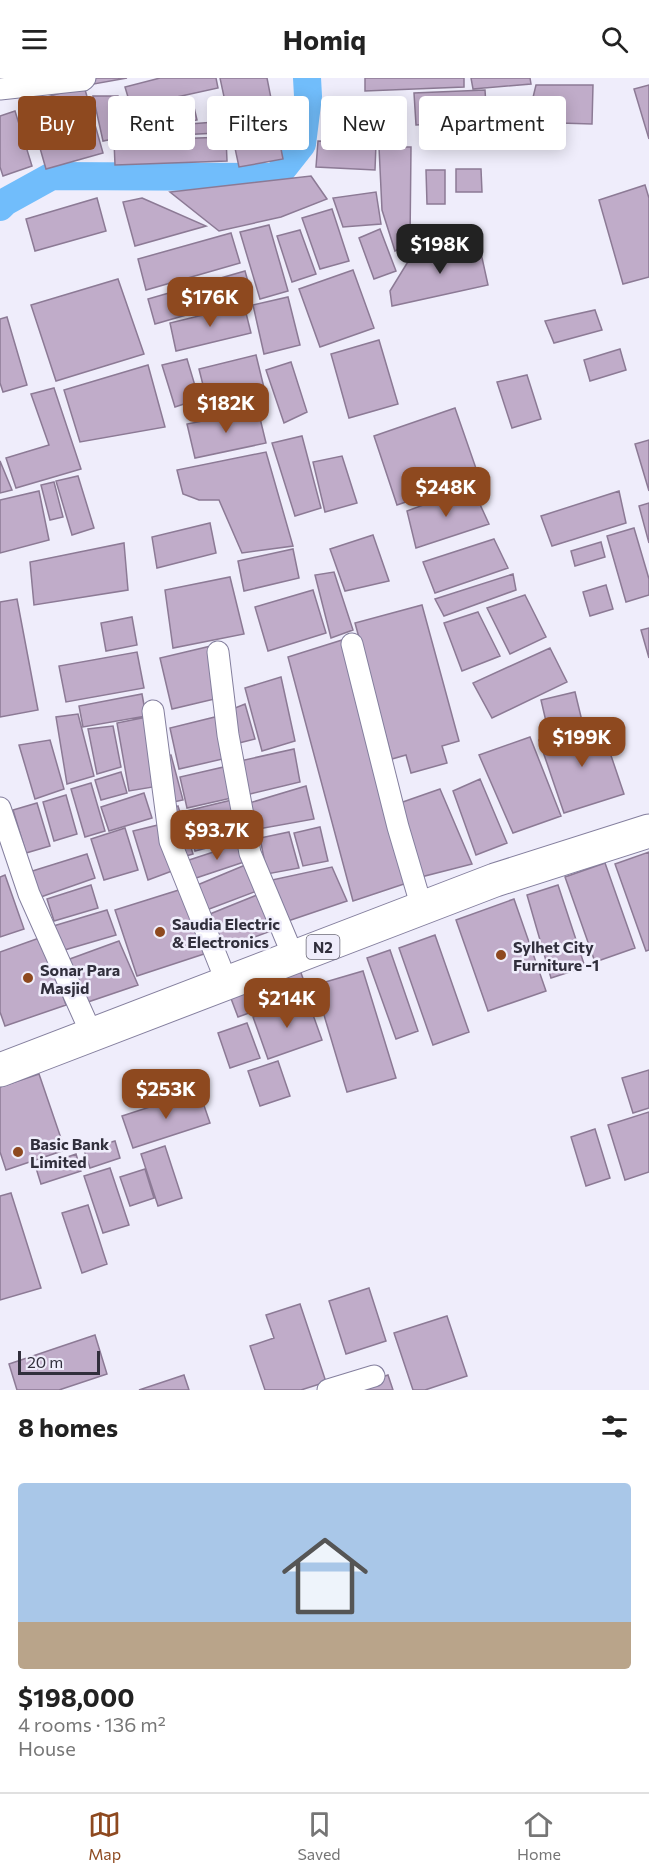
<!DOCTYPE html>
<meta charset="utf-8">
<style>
body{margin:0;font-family:Commissioner,sans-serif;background:#f6f6f6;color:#222;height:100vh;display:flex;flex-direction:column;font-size:22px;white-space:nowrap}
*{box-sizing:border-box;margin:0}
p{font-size:20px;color:#767676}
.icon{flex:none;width:33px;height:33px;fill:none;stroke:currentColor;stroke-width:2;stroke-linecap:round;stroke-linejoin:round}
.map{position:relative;height:1312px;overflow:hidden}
.side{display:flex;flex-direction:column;background:#fff;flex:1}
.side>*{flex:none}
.banner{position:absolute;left:18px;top:18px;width:614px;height:54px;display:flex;gap:12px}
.scale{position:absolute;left:18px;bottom:15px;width:82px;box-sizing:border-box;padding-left:6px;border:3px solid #312f3c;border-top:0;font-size:16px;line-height:21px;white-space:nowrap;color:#312f3c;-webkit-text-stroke:4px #efedfb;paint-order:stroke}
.price{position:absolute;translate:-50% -51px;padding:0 14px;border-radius:12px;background:#8e491f;color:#fff;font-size:20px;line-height:39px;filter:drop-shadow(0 2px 3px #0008)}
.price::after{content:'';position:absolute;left:50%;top:36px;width:18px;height:14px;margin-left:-9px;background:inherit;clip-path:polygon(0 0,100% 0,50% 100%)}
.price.selected{background:#222;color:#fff}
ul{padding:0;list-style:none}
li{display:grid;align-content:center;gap:12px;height:318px;padding:0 18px}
li span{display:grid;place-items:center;height:186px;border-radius:6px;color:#555}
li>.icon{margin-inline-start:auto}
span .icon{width:108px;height:108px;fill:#fffc;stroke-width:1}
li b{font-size:26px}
h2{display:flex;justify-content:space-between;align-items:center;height:72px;padding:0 18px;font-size:26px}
.chip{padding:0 21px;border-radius:6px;background:#fff;box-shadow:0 3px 15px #0003;font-size:21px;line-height:54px}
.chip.selected{background:#8e491f;color:#fff}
header{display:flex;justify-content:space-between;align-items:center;height:78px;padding:0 18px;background:#fff;font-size:27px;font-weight:700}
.menu{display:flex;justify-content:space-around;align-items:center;height:84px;border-top:2px solid #e0e0e0;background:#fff;font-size:16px;color:#767676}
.menu a{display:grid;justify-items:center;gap:3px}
.menu .selected{color:#8e491f}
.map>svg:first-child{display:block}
</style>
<header><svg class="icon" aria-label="menu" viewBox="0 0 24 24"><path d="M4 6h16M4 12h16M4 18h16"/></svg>Homiq<svg class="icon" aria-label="search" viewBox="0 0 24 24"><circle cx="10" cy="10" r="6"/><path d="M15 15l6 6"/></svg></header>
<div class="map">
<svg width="649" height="1312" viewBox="0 0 649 1312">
<rect width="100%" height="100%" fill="#efedfb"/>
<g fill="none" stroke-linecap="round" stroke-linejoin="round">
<path stroke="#71bdfb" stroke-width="28" d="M 0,129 L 5,124 L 52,98 L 276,99 L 302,66 L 308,18 L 307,0"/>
</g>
<path fill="#c0acc9" stroke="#8c7a95" stroke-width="1.5" d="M 93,0 L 127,0 L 94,6 Z
M 160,0 L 216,0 L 218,10 L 131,29 L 125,9 Z
M 220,0 L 267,0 L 283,81 L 239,89 Z
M 365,0 L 464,0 L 464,9 L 365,13 Z
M 471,0 L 530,0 L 531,6 L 473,11 Z
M 536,7 L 593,7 L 592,46 L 527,44 Z
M 649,7 L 649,61 L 634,11 Z
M 84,8 L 103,75 L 46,91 L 27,25 Z
M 485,12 L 487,43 L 416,47 L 414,15 Z
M 93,18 L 118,18 L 123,59 L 103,63 Z
M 193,25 L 197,42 L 124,57 L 122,43 Z
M 331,28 L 397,28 L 397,59 L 330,59 Z
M 15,33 L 32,88 L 3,98 L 0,89 L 0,38 Z
M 215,44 L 218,55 L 178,57 L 176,47 Z
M 226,59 L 227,83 L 115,87 L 114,63 Z
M 318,63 L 376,65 L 375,92 L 316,89 Z
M 379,69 L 411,69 L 410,163 L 395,173 L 382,132 Z
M 456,91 L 481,91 L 482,114 L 456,114 Z
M 426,92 L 445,92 L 445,126 L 427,126 Z
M 311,98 L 327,121 L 281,139 L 219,153 L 170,114 Z
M 645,107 L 649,120 L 649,199 L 623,206 L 599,122 Z
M 376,114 L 381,146 L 343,149 L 333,120 Z
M 97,120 L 106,153 L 35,173 L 26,141 Z
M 142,120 L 206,148 L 135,168 L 123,124 Z
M 332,131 L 349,183 L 320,191 L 302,140 Z
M 269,147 L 288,213 L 260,221 L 240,154 Z
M 380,151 L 396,193 L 374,201 L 359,160 Z
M 300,152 L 316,196 L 292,204 L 277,158 Z
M 231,155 L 240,185 L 146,212 L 138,181 Z
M 479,166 L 488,207 L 392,228 L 390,213 L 409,182 Z
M 353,192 L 374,250 L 320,269 L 299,211 Z
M 245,193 L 252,218 L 155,246 L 148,221 Z
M 118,201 L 144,276 L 56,303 L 31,227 Z
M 288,219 L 300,267 L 264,276 L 253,227 Z
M 244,227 L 251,255 L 176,273 L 170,245 Z
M 595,232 L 602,252 L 554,265 L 545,243 Z
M 7,239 L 27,307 L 3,314 L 0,305 L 0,241 Z
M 379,262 L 398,326 L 349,340 L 331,276 Z
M 620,271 L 626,292 L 590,303 L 584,282 Z
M 256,277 L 267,322 L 210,335 L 199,291 Z
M 187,281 L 199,321 L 175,329 L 162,287 Z
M 291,284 L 307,334 L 284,345 L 266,292 Z
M 148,287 L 165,349 L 80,364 L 64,312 Z
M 527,297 L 541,341 L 512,350 L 497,304 Z
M 54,310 L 81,391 L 16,410 L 6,380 L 49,367 L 31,316 Z
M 455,330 L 479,399 L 397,427 L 374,358 Z
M 258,332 L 266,365 L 195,380 L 187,346 Z
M 302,358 L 321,430 L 295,438 L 272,365 Z
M 649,362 L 649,413 L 635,366 Z
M 266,374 L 293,468 L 242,475 L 219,422 L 199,422 L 183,416 L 177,392 Z
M 342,378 L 357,425 L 325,434 L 313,384 Z
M 0,383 L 12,412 L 0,415 Z
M 78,398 L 94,450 L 72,457 L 56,403 Z
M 54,404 L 63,439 L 50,442 L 41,407 Z
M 472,409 L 489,446 L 416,470 L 407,433 Z
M 39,413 L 49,462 L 0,475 L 0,422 Z
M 619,413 L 626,445 L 552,468 L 541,438 Z
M 649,425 L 649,465 L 639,428 Z
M 210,445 L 216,475 L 157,490 L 152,459 Z
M 634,450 L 649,501 L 649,517 L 626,524 L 607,458 Z
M 373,457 L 389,503 L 345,513 L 330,471 Z
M 494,461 L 508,490 L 435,515 L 423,484 Z
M 601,464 L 605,479 L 575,488 L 571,473 Z
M 124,465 L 128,512 L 34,527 L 30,484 Z
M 293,471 L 299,500 L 244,513 L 238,483 Z
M 334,494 L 353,552 L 331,560 L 315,497 Z
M 513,496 L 516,512 L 444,538 L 435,521 Z
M 230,499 L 244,556 L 173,570 L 165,512 Z
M 606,507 L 613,531 L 590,538 L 583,514 Z
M 313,512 L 326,555 L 268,573 L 255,529 Z
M 525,517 L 546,559 L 510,576 L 487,530 Z
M 17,521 L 38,632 L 0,639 L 0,524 Z
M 422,527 L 459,663 L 442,668 L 447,685 L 411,695 L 406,677 L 392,681 L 355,545 Z
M 478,534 L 500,578 L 462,593 L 444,545 Z
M 132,539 L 137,567 L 106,573 L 101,545 Z
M 649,550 L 649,580 L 641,552 Z
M 342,562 L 407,805 L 353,823 L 288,579 Z
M 211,568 L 223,619 L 172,631 L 160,580 Z
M 550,570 L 567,604 L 492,640 L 473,605 Z
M 137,574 L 144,610 L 66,624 L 59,588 Z
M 281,599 L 295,663 L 262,673 L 245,610 Z
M 575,614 L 582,643 L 548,652 L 541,622 Z
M 142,616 L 146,638 L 83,649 L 79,628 Z
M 245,626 L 255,661 L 235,666 L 230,632 Z
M 78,636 L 94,698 L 67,706 L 56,639 Z
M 219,638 L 227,680 L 179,691 L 170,650 Z
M 147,639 L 159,708 L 129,713 L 117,645 Z
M 600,645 L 624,716 L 564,735 L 539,662 Z
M 113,648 L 121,689 L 97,696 L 88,651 Z
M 530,659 L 561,738 L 513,755 L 479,677 Z
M 50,662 L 64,711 L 35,721 L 19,667 Z
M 294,671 L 300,704 L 246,717 L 240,683 Z
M 171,677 L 183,722 L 168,725 L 162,678 Z
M 228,688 L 236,719 L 187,730 L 180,699 Z
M 121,694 L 127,715 L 101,722 L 95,702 Z
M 480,701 L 507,765 L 476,777 L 453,713 Z
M 91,705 L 105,753 L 85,759 L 71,711 Z
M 306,708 L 314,741 L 253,752 L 246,726 Z
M 440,711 L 472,786 L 417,800 L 397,726 Z
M 144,715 L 152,740 L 109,753 L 101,729 Z
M 66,717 L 77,756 L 54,763 L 43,724 Z
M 236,721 L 245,760 L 195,773 L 186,733 Z
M 37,725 L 50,768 L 26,775 L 13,732 Z
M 178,728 L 193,776 L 179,780 L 170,731 Z
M 158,747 L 172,793 L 148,802 L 133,753 Z
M 320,749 L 328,783 L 303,788 L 294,755 Z
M 125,750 L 138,792 L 104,802 L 91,761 Z
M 289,754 L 299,790 L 267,796 L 260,760 Z
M 241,765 L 247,783 L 193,801 L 186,783 Z
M 649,774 L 649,872 L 646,873 L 615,786 Z
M 87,776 L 95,800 L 35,821 L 26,795 Z
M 250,785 L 262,811 L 204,833 L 195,808 Z
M 605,785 L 635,870 L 595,884 L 565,799 Z
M 332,789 L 347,823 L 285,844 L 272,802 Z
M 5,797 L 24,851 L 0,859 L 0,799 Z
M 91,807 L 98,830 L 54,843 L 47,821 Z
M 558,807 L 585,889 L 551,900 L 527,817 Z
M 182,811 L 204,876 L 137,898 L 115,832 Z
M 262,815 L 276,851 L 220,872 L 205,838 Z
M 514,821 L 546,913 L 488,933 L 456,842 Z
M 107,832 L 116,857 L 61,873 L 50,849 Z
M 435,857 L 469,954 L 433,967 L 399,870 Z
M 42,859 L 66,927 L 5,948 L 0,934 L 0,874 Z
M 119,863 L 138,907 L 85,925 L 67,882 Z
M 390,872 L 418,953 L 396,961 L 367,880 Z
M 297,884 L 308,914 L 238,939 L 227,910 Z
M 363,893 L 396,1000 L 347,1014 L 315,907 Z
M 307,920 L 322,962 L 268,981 L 253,939 Z
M 247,945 L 260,980 L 230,990 L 218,955 Z
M 278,983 L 290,1018 L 260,1028 L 248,993 Z
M 649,992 L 649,1030 L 633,1035 L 622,1000 Z
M 39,996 L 65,1072 L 6,1092 L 0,1074 L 0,1009 Z
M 199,1013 L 210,1045 L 133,1070 L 122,1038 Z
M 649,1034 L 649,1094 L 625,1102 L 608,1047 Z
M 595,1051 L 610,1100 L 586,1108 L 571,1059 Z
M 115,1063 L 120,1080 L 90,1090 L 84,1072 Z
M 165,1068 L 182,1120 L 158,1128 L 141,1076 Z
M 76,1076 L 81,1093 L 41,1106 L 36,1090 Z
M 110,1090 L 129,1147 L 103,1155 L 84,1098 Z
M 145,1091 L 154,1120 L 130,1128 L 120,1099 Z
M 11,1115 L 41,1210 L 0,1222 L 0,1118 Z
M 88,1127 L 107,1186 L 82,1195 L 62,1135 Z
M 369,1210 L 386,1263 L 346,1276 L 329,1223 Z
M 300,1226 L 326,1304 L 301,1312 L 265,1312 L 250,1268 L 274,1260 L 266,1237 Z
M 447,1238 L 467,1298 L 425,1312 L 413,1312 L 394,1255 Z
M 95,1257 L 107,1296 L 59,1312 L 17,1312 L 9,1286 Z
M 184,1297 L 189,1312 L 139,1312 Z
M 388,1297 L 393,1312 L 344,1312 Z"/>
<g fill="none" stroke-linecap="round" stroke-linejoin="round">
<g stroke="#847f9e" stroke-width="23">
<path id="minor" d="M 0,11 L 83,2 L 85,0
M 352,566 L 398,749 L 422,830
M 218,574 L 228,657 L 250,775 L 294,880
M 153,633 L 170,763 L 227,905
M 0,730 L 29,816 L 92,957
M 328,1312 L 374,1298"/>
</g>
<g stroke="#847f9e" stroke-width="35">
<path id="trunk" d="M 0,992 L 495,802 L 649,753"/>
</g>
<use href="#minor" stroke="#fff" stroke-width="21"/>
<use href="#trunk" stroke="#fff" stroke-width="33"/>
</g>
<g fill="#8e491f" stroke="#efedfb" stroke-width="2">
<circle cx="160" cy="854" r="6"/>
<circle cx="501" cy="877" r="6"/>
<circle cx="28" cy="900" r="6"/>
<circle cx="18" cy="1074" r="6"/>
</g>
<g text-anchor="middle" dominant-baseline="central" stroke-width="5" stroke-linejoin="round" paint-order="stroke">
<rect fill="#efedfb" stroke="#6a6875" stroke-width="1.5" x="306.5" y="857" width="33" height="24" rx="4.5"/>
<g font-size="15" font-weight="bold" fill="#312f3c">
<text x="323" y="869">N2</text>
</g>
<g font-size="16" font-weight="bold" fill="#312f3c" stroke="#efedfb" text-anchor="start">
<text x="172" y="845">Saudia Electric<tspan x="172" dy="18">&amp; Electronics</tspan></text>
<text x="513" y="868">Sylhet City<tspan x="513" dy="18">Furniture -1</tspan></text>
<text x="40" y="891">Sonar Para<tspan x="40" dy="18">Masjid</tspan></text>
<text x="30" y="1065">Basic Bank<tspan x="30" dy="18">Limited</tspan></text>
</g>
</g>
</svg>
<div class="scale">20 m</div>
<b class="price selected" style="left:440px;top:197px">$198K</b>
<b class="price" style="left:210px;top:250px">$176K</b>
<b class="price" style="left:226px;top:356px">$182K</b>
<b class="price" style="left:446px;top:440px">$248K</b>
<b class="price" style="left:582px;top:690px">$199K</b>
<b class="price" style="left:217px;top:783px">$93.7K</b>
<b class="price" style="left:287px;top:951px">$214K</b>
<b class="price" style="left:166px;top:1042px">$253K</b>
<div class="banner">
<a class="chip selected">Buy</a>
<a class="chip">Rent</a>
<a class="chip">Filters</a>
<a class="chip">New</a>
<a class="chip">Apartment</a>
</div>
</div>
<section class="side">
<h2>8 homes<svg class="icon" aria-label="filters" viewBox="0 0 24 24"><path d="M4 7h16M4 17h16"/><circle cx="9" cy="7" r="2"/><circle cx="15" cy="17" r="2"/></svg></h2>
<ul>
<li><span style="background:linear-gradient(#a9c7e8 75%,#b9a48a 0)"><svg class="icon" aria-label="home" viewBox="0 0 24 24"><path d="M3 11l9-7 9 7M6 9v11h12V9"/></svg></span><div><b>$198,000</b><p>4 rooms · 136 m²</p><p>House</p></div></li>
</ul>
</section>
<nav class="menu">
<a class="selected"><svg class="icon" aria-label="map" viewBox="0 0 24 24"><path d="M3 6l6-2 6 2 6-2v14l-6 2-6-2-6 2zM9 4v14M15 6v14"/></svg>Map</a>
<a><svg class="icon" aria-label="saved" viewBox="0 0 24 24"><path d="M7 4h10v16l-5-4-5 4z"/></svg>Saved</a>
<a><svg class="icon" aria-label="home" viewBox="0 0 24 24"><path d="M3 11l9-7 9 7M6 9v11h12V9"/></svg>Home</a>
</nav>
